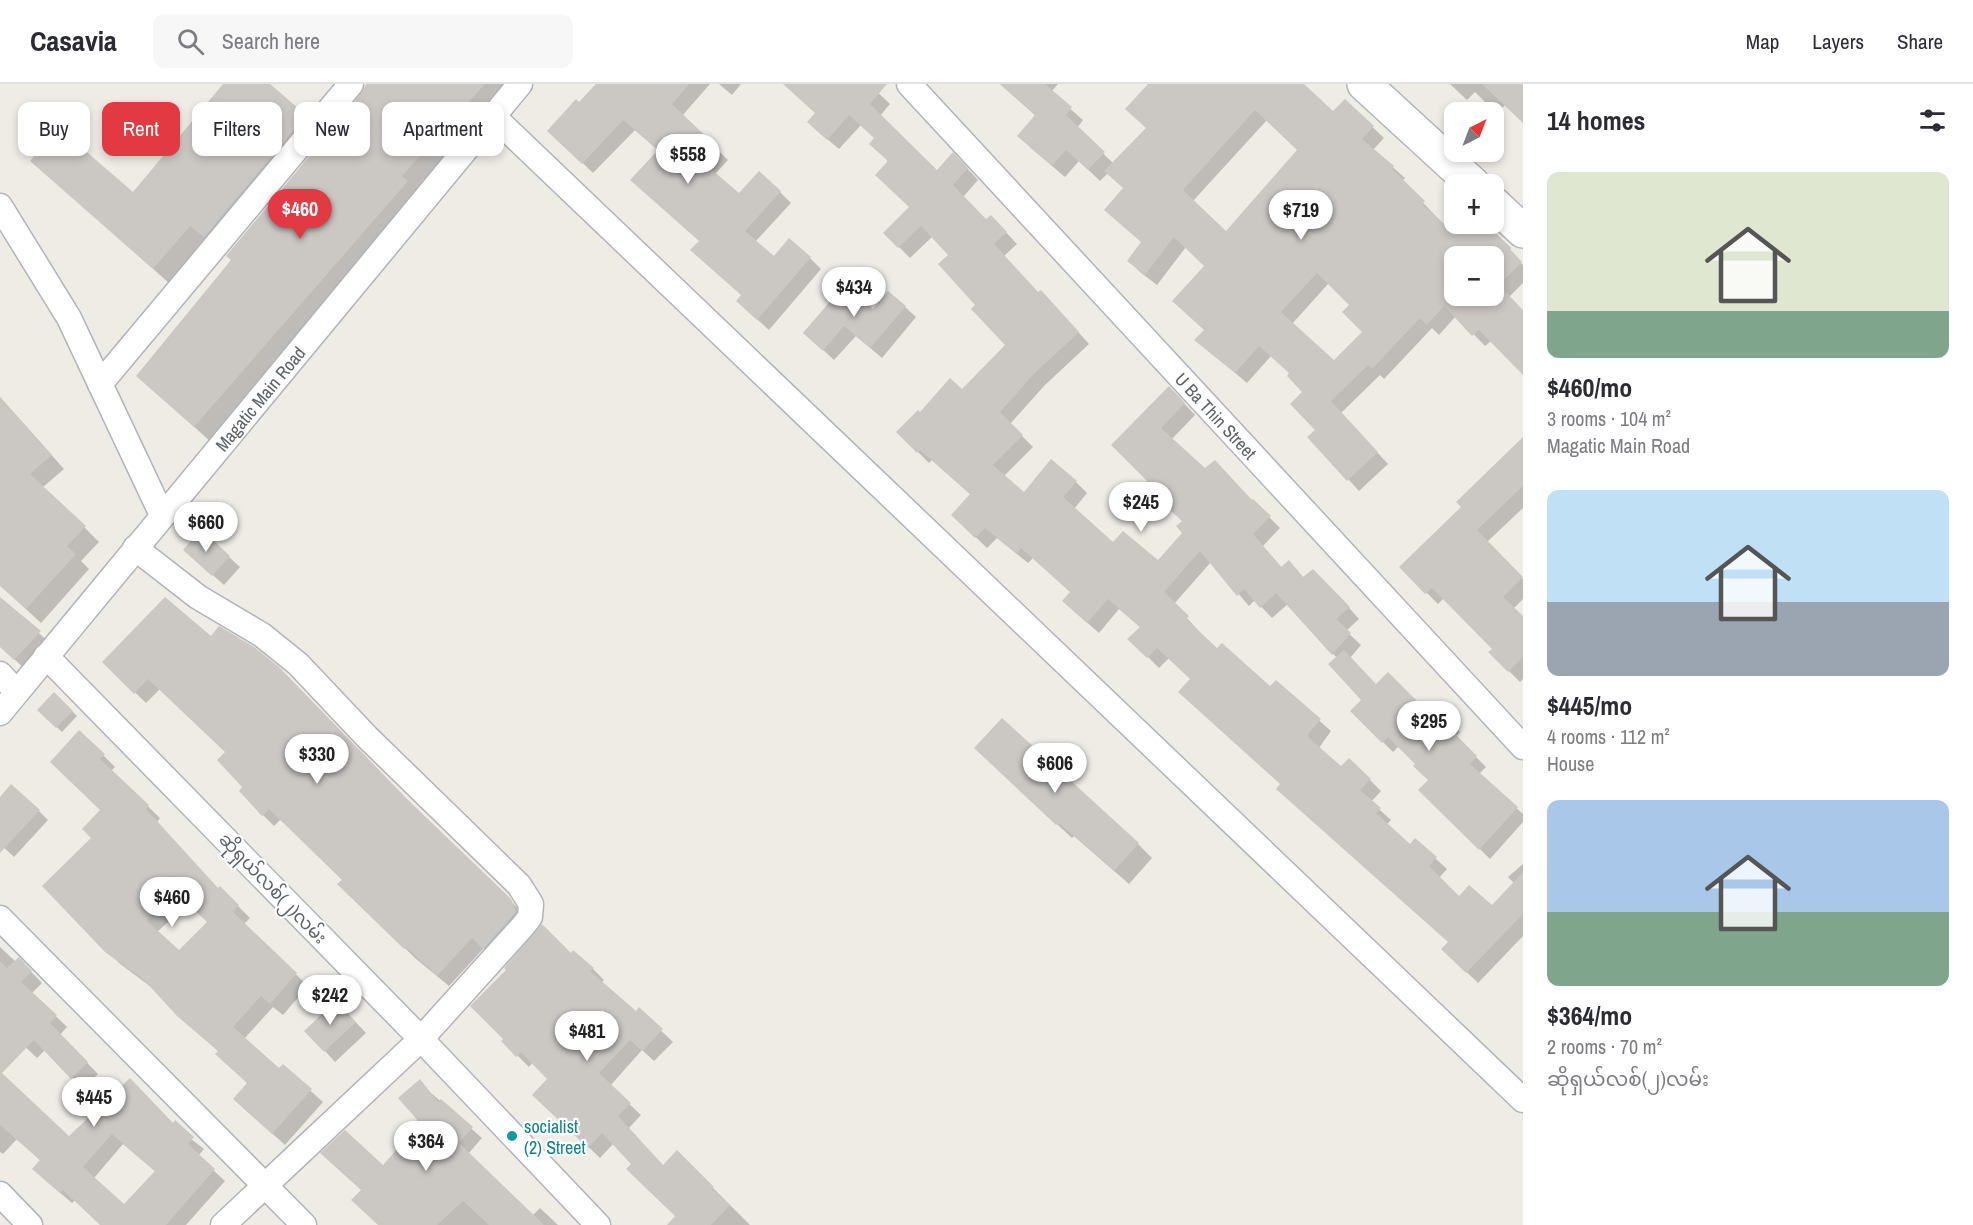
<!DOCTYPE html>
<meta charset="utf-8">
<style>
body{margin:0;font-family:"Archivo Narrow","Noto Sans Myanmar",sans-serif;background:#f7f7f7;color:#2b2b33;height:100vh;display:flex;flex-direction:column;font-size:22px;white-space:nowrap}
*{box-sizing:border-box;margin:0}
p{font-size:20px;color:#7c7c81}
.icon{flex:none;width:33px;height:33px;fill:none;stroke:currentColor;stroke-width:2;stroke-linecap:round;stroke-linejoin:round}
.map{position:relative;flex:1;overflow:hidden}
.sheet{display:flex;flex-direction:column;background:#fff;width:450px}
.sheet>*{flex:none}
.guide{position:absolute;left:18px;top:18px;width:570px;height:54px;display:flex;gap:12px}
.needle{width:39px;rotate:42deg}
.tools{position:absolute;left:1444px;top:18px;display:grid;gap:12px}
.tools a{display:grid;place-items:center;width:60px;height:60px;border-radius:12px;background:#fff;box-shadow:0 3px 9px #0003;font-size:30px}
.price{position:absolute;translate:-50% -51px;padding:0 14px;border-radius:21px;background:#fff;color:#222;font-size:20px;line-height:39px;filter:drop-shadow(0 2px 3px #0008)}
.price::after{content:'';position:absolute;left:50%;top:36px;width:18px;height:14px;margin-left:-9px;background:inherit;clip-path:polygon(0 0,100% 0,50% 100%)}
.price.active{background:#e23942;color:#fff}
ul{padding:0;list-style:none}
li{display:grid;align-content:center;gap:12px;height:318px;padding:0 24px}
li span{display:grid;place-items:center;height:186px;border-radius:12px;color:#555}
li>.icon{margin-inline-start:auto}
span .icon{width:108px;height:108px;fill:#fffc;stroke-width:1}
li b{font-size:26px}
h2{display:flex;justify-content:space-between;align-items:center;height:72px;padding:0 24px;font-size:26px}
.tag{padding:0 21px;border-radius:12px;background:#fff;box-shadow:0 3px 9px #0003;font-size:21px;line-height:54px}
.tag.active{background:#e23942;color:#fff}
header{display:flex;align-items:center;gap:36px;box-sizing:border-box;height:84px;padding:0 30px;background:#fff;border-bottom:2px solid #e1e1e2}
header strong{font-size:28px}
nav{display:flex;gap:33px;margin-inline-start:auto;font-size:21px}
.search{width:420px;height:54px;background:#f7f7f7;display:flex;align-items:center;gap:15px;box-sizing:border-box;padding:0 21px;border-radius:12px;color:#7c7c81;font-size:22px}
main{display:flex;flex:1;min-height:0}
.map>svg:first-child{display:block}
</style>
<header>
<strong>Casavia</strong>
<div class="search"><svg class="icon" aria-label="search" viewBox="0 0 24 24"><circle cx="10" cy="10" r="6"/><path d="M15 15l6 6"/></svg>Search here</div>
<nav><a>Map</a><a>Layers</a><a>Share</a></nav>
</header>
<main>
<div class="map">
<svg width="1523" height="1141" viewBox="0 0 1523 1141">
<rect width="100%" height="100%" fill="#efece6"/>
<path fill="#0003" fill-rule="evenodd" d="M 225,0 L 269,0 L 322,48 L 170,200 L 32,77 L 133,110 Z
M 368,0 L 516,0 L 212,359 L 138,292 L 233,177 Z
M 598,0 L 710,0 L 682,32 L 728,76 L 715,90 L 740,111 L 780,108 L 791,119 L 755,158 L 774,174 L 810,174 L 821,185 L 769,246 L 749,228 L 742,212 L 701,157 L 659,67 L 635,46 L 593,89 L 560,57 L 580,21 Z
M 719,0 L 741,0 L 732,11 Z
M 784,0 L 869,0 L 890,20 L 880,32 L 937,88 L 964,81 L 978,96 L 963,113 L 986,137 L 1002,144 L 1017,160 L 1004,172 L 1039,210 L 1052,219 L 1089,260 L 1045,301 L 1010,340 L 1033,363 L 1004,392 L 1024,410 L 1076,398 L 1087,409 L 1074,425 L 1113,460 L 1158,478 L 1184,449 L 1184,437 L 1149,397 L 1113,361 L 1180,315 L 1195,331 L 1172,355 L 1205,386 L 1253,417 L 1280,444 L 1263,462 L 1282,484 L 1289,478 L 1304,494 L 1344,518 L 1359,535 L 1346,547 L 1361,561 L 1350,574 L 1377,602 L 1424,626 L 1431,619 L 1460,648 L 1456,653 L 1486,683 L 1479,690 L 1523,730 L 1523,738 L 1490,775 L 1420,706 L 1430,696 L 1417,680 L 1399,662 L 1393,668 L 1352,627 L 1363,616 L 1337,574 L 1288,520 L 1272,534 L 1255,516 L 1249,522 L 1211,478 L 1174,520 L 1217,567 L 1270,604 L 1276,598 L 1331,647 L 1319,664 L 1341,684 L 1370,696 L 1381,707 L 1371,718 L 1391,736 L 1387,740 L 1410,762 L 1415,756 L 1447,785 L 1439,794 L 1460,814 L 1493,823 L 1514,799 L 1508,793 L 1523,780 L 1523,852 L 1478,899 L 1454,876 L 1450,859 L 1282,700 L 1191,595 L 1169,574 L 1159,584 L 1130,555 L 1141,544 L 1119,525 L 1099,549 L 1075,528 L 1072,509 L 1033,474 L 1028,479 L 997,454 L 987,464 L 953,431 L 971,411 L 932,376 L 929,379 L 898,348 L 920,330 L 963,307 L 1007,261 L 977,221 L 950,171 L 933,152 L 910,174 L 885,149 L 911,123 L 876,55 L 861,41 L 839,65 L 820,49 L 817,30 Z
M 1000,0 L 1058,0 L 1051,8 L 1083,36 L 1077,44 L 1113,79 L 1148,44 L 1150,0 L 1302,0 L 1333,29 L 1345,17 L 1384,54 L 1373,66 L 1405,94 L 1402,97 L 1454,151 L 1465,140 L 1486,140 L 1511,164 L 1509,167 L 1523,181 L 1523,199 L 1509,213 L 1491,257 L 1485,262 L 1456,232 L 1439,251 L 1432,244 L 1384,295 L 1380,291 L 1341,329 L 1388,380 L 1359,407 L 1348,395 L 1318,346 L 1304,308 L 1291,290 L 1271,272 L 1247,299 L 1196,256 L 1205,247 L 1206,183 L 1186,163 L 1157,201 L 1140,188 L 1129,177 L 1143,159 L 1125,105 L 1108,89 L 1100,97 L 1079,77 L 1065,93 L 1031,64 L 1036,32 ZM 1267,36 L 1299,66 L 1226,149 L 1193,117 ZM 1455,172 L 1494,172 L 1494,212 L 1455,212 ZM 1329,199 L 1351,221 L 1364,248 L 1334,278 L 1292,240 Z
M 1450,0 L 1523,0 L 1497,30 L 1475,8 L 1467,16 Z
M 905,223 L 916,233 L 882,274 L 856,252 L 834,276 L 805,249 L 873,227 Z
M 0,313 L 64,385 L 42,404 L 0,460 Z
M 1523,355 L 1523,424 L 1487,458 L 1523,495 L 1523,515 L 1513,525 L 1523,535 L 1523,595 L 1520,598 L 1490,568 L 1494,565 L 1444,514 L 1438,520 L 1401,483 L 1463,423 Z
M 84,443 L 99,458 L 81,477 L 89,485 L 41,539 L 0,501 L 0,486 Z
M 229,473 L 240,483 L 224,501 L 196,476 Z
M 165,515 L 411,720 L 522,828 L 495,874 L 484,864 L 449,902 L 416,875 L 340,800 L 344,796 L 281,735 L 274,742 L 263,731 L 241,707 L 245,703 L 227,669 L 160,605 L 146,619 L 104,578 Z
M 8,522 L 50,559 L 26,586 L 0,562 L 0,529 Z
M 54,610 L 77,632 L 62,648 L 39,626 Z
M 103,671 L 115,683 L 111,687 L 160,734 L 157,738 L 219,806 L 220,804 L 250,834 L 244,840 L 308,902 L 283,931 L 273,923 L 244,955 L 279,986 L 283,982 L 323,1018 L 285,1061 L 246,1026 L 248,1000 L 219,968 L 155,906 L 119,879 L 44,802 L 93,755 L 102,726 L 52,678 ZM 189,819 L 209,838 L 179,868 L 157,848 Z
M 990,678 L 1138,760 L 1152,774 L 1129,800 L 1074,752 L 1072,754 Z
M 0,715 L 39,727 L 48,736 L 14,773 L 0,760 Z
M 0,863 L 16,878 L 19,875 L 42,899 L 32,909 L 67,943 L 60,951 L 98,990 L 83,1004 L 45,966 L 37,974 L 0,939 Z
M 571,871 L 593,885 L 604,896 L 601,899 L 636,929 L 639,926 L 673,958 L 654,977 L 642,966 L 610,1002 L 641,1031 L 629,1044 L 663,1083 L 677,1068 L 750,1141 L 669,1141 L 677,1132 L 614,1059 L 600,1074 L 546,1022 L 549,995 L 533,978 L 529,983 L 503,957 Z
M 347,929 L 366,949 L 335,978 L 325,967 Z
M 0,990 L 69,1054 L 173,1041 L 204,1065 L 198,1072 L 225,1097 L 186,1141 L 101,1141 L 75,1116 L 72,1119 L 45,1096 L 41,1077 L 17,1055 L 3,1070 L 0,1068 ZM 123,1060 L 156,1088 L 124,1122 L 94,1094 Z
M 430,1008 L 482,1054 L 468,1070 L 532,1132 L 540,1124 L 558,1141 L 379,1141 L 383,1083 L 422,1039 Z"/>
<path fill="#cbc7c3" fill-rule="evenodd" d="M 223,0 L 270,0 L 306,31 L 204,153 L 190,142 L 153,185 L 30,77 L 59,44 L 133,108 Z
M 366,0 L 485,0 L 402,92 L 408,97 L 194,343 L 136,292 L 231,176 L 226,172 L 362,9 Z
M 596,0 L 689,0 L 672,20 L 718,64 L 704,79 L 739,109 L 759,87 L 781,107 L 745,147 L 774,172 L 789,154 L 811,173 L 757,236 L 736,217 L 741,211 L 690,166 L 699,157 L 630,96 L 658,66 L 623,36 L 582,80 L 547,47 L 576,15 L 579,18 Z
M 783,0 L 887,0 L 870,20 L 937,86 L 953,68 L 968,84 L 953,101 L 986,135 L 991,131 L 1007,148 L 994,160 L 1038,208 L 1041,206 L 1079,248 L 1034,290 L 1000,328 L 1023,351 L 993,381 L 1024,408 L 1051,375 L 1077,397 L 1063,413 L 1113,458 L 1123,447 L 1158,476 L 1182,449 L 1176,442 L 1182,437 L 1143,401 L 1147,397 L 1111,361 L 1169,302 L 1185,319 L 1161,344 L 1205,384 L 1215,376 L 1252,416 L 1253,415 L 1271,432 L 1253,450 L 1281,483 L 1289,476 L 1303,493 L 1313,485 L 1350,523 L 1336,535 L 1351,549 L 1332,571 L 1276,509 L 1260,524 L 1244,505 L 1237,512 L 1200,467 L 1164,508 L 1189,532 L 1186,535 L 1217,564 L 1222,559 L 1270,602 L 1276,596 L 1321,635 L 1308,650 L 1309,654 L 1341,682 L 1349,674 L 1371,695 L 1360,706 L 1381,724 L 1376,729 L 1410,760 L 1415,754 L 1437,773 L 1429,782 L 1459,812 L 1469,801 L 1492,821 L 1523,788 L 1523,830 L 1466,889 L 1441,865 L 1448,858 L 1276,705 L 1280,700 L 1178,608 L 1190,595 L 1157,564 L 1147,574 L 1127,555 L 1140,543 L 1108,515 L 1087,539 L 1062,517 L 1070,508 L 1021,464 L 1017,470 L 985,444 L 975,454 L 951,431 L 970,410 L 920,366 L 917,369 L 896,348 L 918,326 L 920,328 L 950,294 L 962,305 L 1005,261 L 971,225 L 975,221 L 938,180 L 948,171 L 921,142 L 898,164 L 883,149 L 909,123 L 875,91 L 888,77 L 869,60 L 874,54 L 849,31 L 827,56 L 807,38 L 815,29 Z
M 1000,0 L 1045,0 L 1072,23 L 1066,31 L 1105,68 L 1088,86 L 1066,66 L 1052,82 L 1017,52 L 1035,31 Z
M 1148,0 L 1304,0 L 1333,27 L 1345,15 L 1374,42 L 1362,55 L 1394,82 L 1392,85 L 1425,117 L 1422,120 L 1454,149 L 1463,140 L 1487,140 L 1522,178 L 1499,201 L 1523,226 L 1523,291 L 1479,246 L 1472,252 L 1444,222 L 1427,241 L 1420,234 L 1372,285 L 1368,281 L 1331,317 L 1378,368 L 1347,397 L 1307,353 L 1315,346 L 1290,320 L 1302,308 L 1287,292 L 1289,289 L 1259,262 L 1235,289 L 1194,256 L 1204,246 L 1172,217 L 1204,182 L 1174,153 L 1145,191 L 1127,177 L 1141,158 L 1104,126 L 1123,104 L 1104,87 L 1146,44 L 1125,25 ZM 1255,26 L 1297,66 L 1226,147 L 1183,106 ZM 1455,172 L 1494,172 L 1494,212 L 1455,212 ZM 1317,189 L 1349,221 L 1342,228 L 1362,248 L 1334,276 L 1281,228 Z
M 1482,0 L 1523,0 L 1523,39 Z
M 845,200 L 873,225 L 888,207 L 906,222 L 870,264 L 844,242 L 823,267 L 803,249 Z
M 0,313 L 52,371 L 30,390 L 86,442 L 67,462 L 76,470 L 26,525 L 0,502 Z
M 1523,353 L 1523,402 L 1477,446 L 1523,493 L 1503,513 L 1523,532 L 1523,573 L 1508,588 L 1488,568 L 1492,565 L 1432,504 L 1425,510 L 1399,483 L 1461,423 L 1456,418 Z
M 201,445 L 230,472 L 212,492 L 183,466 Z
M 0,513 L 41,547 L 14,576 L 0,563 Z
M 165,513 L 211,552 L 219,542 L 254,563 L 279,583 L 408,716 L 511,815 L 516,828 L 483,865 L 472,854 L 437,892 L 406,863 L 404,865 L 337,800 L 342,796 L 269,725 L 262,732 L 239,707 L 242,703 L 217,676 L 225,668 L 148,595 L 134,610 L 102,578 Z
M 1344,566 L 1376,600 L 1388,588 L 1424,624 L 1431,617 L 1451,637 L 1447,642 L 1477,672 L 1470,680 L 1518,723 L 1479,766 L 1418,706 L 1428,696 L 1413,682 L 1415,680 L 1388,653 L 1382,659 L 1350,627 L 1361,616 L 1328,580 Z
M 54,608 L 73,627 L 56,644 L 37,626 Z
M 1002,634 L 1139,759 L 1114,787 L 1059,739 L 1056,741 L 974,664 Z
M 79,646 L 105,670 L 100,675 L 149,721 L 146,725 L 218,804 L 220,802 L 239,821 L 233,828 L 297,889 L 270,920 L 261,912 L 233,943 L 279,984 L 283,980 L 312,1005 L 272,1050 L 233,1015 L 247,999 L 215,970 L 218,967 L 177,932 L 144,896 L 105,868 L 42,802 L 91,754 L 82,745 L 100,726 L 50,678 ZM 176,809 L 207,838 L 179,866 L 146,836 Z
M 11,700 L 40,726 L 0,769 L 0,713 Z
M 542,840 L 571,869 L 573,866 L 594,884 L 590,887 L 636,927 L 639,923 L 663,945 L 642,967 L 630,956 L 599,989 L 631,1019 L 618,1032 L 663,1081 L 677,1066 L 714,1103 L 712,1105 L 730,1121 L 711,1141 L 667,1141 L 675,1132 L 626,1085 L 631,1080 L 602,1049 L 588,1064 L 532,1011 L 547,995 L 521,968 L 516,973 L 501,957 L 503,955 L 470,922 L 506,886 L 504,884 Z
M 19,873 L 32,887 L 21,898 L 57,931 L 50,939 L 88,978 L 71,995 L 34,956 L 2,989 L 69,1052 L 130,994 L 173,1039 L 175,1036 L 194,1053 L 188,1060 L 215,1085 L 166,1141 L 100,1141 L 63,1106 L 60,1109 L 32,1085 L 40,1076 L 0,1041 L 0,877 L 7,884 ZM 112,1050 L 155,1087 L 124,1120 L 83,1083 Z
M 336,917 L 356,938 L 324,968 L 304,947 Z
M 420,995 L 438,1018 L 441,1015 L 473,1043 L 459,1059 L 544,1141 L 489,1141 L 463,1117 L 437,1141 L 378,1141 L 351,1116 L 361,1106 L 320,1069 L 345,1046 L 383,1081 L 420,1039 L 398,1014 Z"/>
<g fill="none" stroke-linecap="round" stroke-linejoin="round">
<g stroke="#b1b4b8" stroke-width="27">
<g id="minor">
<path id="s1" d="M 909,0 L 1523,663"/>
<path d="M 493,32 L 1523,1016"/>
<path d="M 0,122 L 69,234 L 162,431"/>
<path d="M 100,300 L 351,0"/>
<path d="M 135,464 L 198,513 L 262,551 L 298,580 L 367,653 L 519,801 L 531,820 L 530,833 L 523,842 L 421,955 L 223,1141"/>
<path d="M 46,572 L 421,955 L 598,1141"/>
<path d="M 0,590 L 17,608"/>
<path id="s2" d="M 0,629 L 520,0"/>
<path d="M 0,834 L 304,1141"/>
<path d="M 0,1110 L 30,1141"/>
</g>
</g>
<g stroke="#b2b6ba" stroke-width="36">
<path id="secondary" d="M 1364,0 L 1473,100
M 1494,120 L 1523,147"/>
</g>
<use href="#minor" stroke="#fff" stroke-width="24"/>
<use href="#secondary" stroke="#fff" stroke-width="33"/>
</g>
<circle fill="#0f9aa8" stroke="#fff" stroke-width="2" cx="512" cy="1052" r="6"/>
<g text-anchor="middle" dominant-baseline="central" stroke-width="4.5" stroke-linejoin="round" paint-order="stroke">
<g font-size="18" fill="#5e6266" stroke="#fff">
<text stroke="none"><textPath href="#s2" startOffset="408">Magatic Main Road</textPath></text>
<text stroke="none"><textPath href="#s1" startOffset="452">U Ba Thin Street</textPath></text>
<text transform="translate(273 804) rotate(46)">ဆိုရှယ်လစ်(၂)လမ်း</text>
</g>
<g font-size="18" fill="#0d838f" stroke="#fff" text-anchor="start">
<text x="524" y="1042">socialist<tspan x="524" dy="21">(2) Street</tspan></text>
</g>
</g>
</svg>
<div class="tools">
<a><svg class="needle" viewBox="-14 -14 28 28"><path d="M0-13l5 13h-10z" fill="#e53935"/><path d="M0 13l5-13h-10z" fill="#7c7c81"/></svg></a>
<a>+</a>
<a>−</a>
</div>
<b class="price" style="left:688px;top:101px">$558</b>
<b class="price active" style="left:300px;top:156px">$460</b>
<b class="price" style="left:1301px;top:157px">$719</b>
<b class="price" style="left:854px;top:234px">$434</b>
<b class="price" style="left:1141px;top:449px">$245</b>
<b class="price" style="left:206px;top:469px">$660</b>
<b class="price" style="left:1429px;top:668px">$295</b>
<b class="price" style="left:317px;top:701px">$330</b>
<b class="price" style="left:1055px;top:710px">$606</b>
<b class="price" style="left:172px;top:844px">$460</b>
<b class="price" style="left:330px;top:942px">$242</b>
<b class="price" style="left:587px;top:978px">$481</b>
<b class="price" style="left:94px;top:1044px">$445</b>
<b class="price" style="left:426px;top:1088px">$364</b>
<div class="guide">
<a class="tag">Buy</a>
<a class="tag active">Rent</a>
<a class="tag">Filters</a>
<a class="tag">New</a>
<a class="tag">Apartment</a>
</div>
</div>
<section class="sheet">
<h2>14 homes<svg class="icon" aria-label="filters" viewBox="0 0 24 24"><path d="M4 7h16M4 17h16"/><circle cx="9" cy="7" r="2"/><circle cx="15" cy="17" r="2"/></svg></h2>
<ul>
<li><span style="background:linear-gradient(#dfe7d0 75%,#7fa58c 0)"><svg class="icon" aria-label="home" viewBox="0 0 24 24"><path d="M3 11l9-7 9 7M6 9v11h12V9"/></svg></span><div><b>$460/mo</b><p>3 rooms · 104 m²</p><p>Magatic Main Road</p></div></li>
<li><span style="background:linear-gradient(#bfe0f5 60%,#9aa5b1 0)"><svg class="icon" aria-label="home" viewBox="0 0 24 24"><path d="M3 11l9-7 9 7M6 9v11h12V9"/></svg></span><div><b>$445/mo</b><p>4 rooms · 112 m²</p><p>House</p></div></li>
<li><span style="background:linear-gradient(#a9c7e8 60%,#7fa58c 0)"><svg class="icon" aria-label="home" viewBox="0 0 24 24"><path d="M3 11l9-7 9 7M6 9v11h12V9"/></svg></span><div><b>$364/mo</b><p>2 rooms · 70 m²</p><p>ဆိုရှယ်လစ်(၂)လမ်း</p></div></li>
</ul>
</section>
</main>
